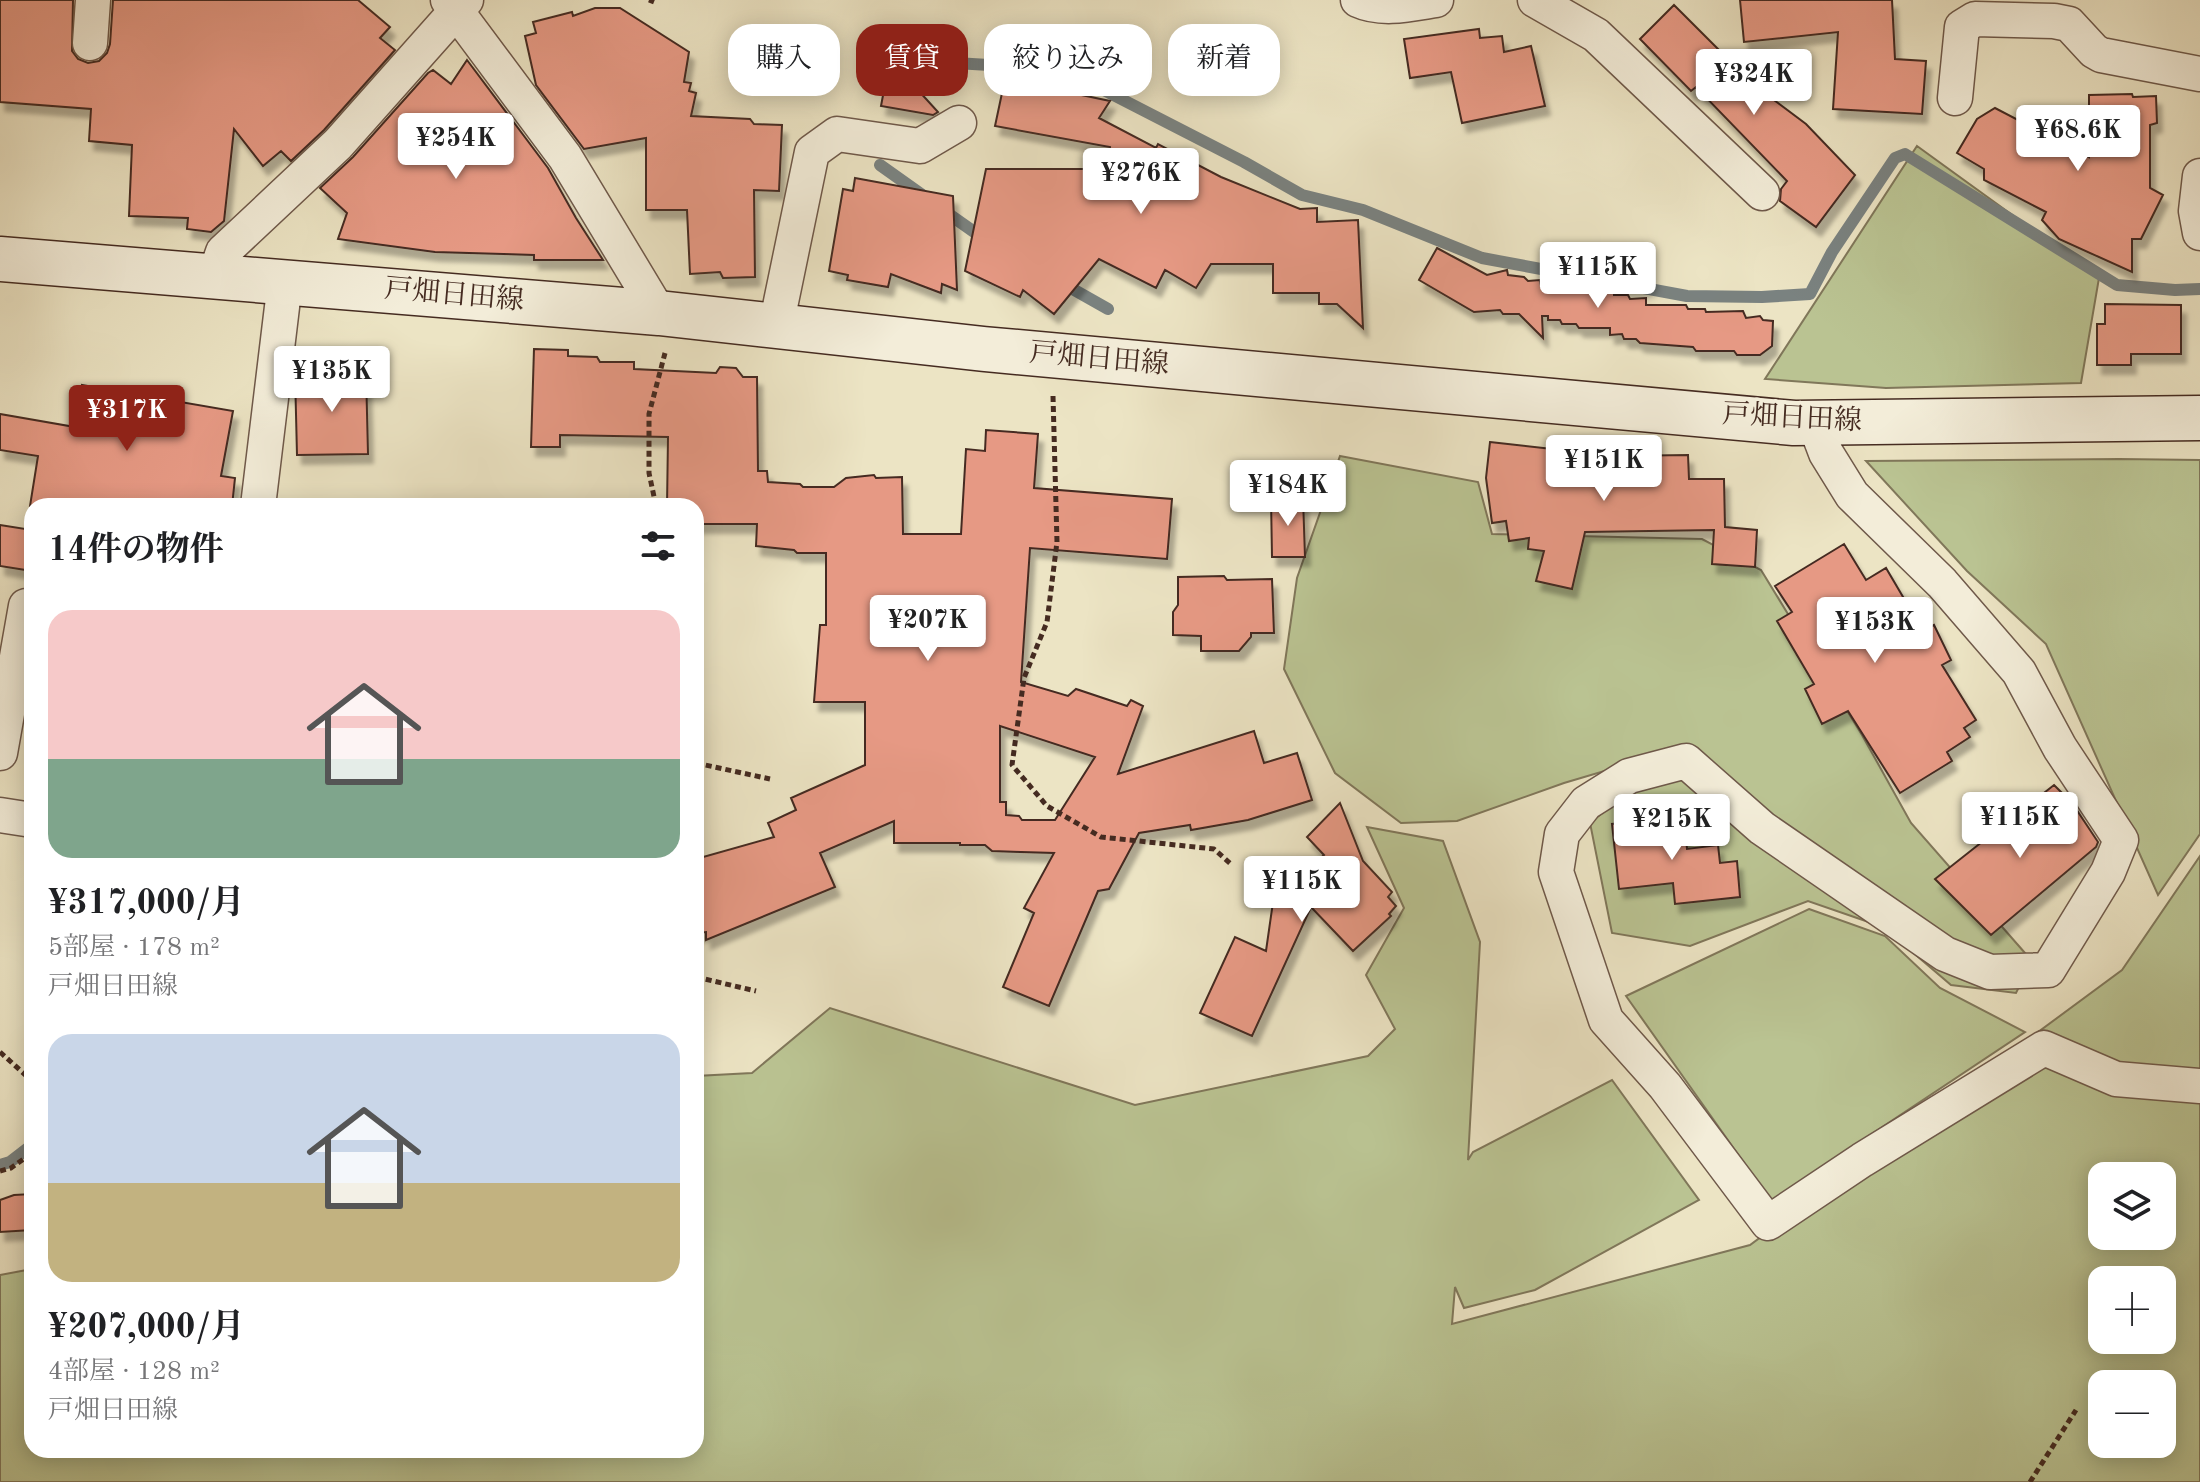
<!DOCTYPE html>
<html lang="ja">
<meta charset="utf-8">
<style>
body{margin:0;font-family:"Old Standard TT","Noto Serif JP",serif;background:#f2f2f2;color:#202124;height:100vh;display:flex;flex-direction:column;font-size:30px;white-space:nowrap}
*{box-sizing:border-box;margin:0}
p{font-size:26px;color:#757577}
.icon{flex:none;width:44px;height:44px;fill:none;stroke:currentColor;stroke-width:2;stroke-linecap:round;stroke-linejoin:round}
.map{position:relative;flex:1;overflow:hidden}
.panel{position:absolute;left:24px;top:498px;width:680px;height:960px;display:flex;flex-direction:column;background:#fff;border-radius:24px;box-shadow:0 4px 20px #0003}
.panel>*{flex:none}
.guide{position:absolute;left:728px;top:24px;width:760px;height:72px;display:flex;gap:16px}
.fabs{position:absolute;left:2088px;top:1162px;display:grid;gap:16px}
.fabs a{display:grid;place-items:center;width:88px;height:88px;border-radius:16px;background:#fff;box-shadow:0 4px 20px #0003;font-size:40px}
.price{position:absolute;translate:-50% -68px;padding:0 18px;border-radius:8px;background:#fff;color:#222;font-size:26px;line-height:52px;filter:drop-shadow(0 2px 4px #0008)}
.price::after{content:'';position:absolute;left:50%;top:48px;width:24px;height:18px;margin-left:-12px;background:inherit;clip-path:polygon(0 0,100% 0,50% 100%)}
.price.current{background:#8f2418;color:#fff}
ul{padding:0;list-style:none}
li{display:grid;align-content:center;gap:16px;height:424px;padding:0 24px}
li span{display:grid;place-items:center;height:248px;border-radius:24px;color:#555}
li>.icon{margin-inline-start:auto}
span .icon{width:144px;height:144px;fill:#fffc;stroke-width:1}
li b{font-size:34px}
h2{display:flex;justify-content:space-between;align-items:center;height:96px;padding:0 24px;font-size:34px}
.tag{padding:0 28px;border-radius:24px;background:#fff;box-shadow:0 4px 20px #0003;font-size:28px;line-height:72px}
.tag.current{background:#8f2418;color:#fff}
.map>svg:first-child{display:block}
</style>
<div class="map">
<svg width="2200" height="1482" viewBox="0 0 2200 1482">
<defs>
<filter id="shadow"><feDropShadow dx="5" dy="9" stdDeviation="2" flood-color="#0004"/></filter>
</defs>
<rect width="100%" height="100%" fill="#ece4c4"/>
<filter id="stains"><feTurbulence type="fractalNoise" baseFrequency=".0025" numOctaves="4"/><feColorMatrix values="0 0 0 0 .2 0 0 0 0 .09 0 0 0 0 .02 0 0 0 .5 -.17"/></filter>
<radialGradient id="worn" r=".72"><stop offset=".6" stop-color="#630" stop-opacity="0"/><stop offset="1" stop-color="#630" stop-opacity=".3"/></radialGradient>
<path fill="#bac392" stroke="#80775a" stroke-width="2" fill-rule="evenodd" d="M 1917,146 L 2099,278 L 2081,383 L 1886,388 L 1765,379 Z
M 1340,456 L 1478,482 L 1492,534 L 1702,539 L 1761,570 L 1862,735 L 1911,823 L 2032,961 L 2016,993 L 1951,985 L 1883,927 L 1808,901 L 1690,946 L 1612,933 L 1590,823 L 1682,748 L 1564,783 L 1457,821 L 1401,823 L 1335,773 L 1284,669 L 1297,578 Z
M 2119,459 L 2200,460 L 2200,834 L 2158,895 L 2046,644 L 1967,571 L 1866,461 Z
M 1367,827 L 1443,841 L 1480,942 L 1468,1160 L 1473,1152 L 1612,1080 L 1699,1200 L 1535,1290 L 1464,1308 L 1455,1287 L 1452,1324 L 1750,1245 L 2122,970 L 2200,856 L 2200,1482 L 0,1482 L 0,1275 L 32,1269 L 32,1450 L 696,1450 L 696,1076 L 752,1073 L 830,1008 L 1135,1105 L 1368,1056 L 1395,1029 L 1366,975 L 1404,908 ZM 2102,1176 L 2162,1176 L 2162,1236 L 2102,1236 ZM 2102,1280 L 2162,1280 L 2162,1340 L 2102,1340 ZM 2102,1384 L 2162,1384 L 2162,1444 L 2102,1444 Z
M 1809,909 L 1885,936 L 1940,988 L 2025,1032 L 1771,1201 L 1626,996 Z"/>
<g fill="none" stroke-linecap="round" stroke-linejoin="round">
<path stroke="#7a8280" stroke-width="12" d="M 863,45 L 889,59 L 1038,68 L 1092,84 L 1244,162 L 1302,195 L 1363,210 L 1482,258 L 1687,296 L 1762,297 L 1810,294 L 1832,252 L 1895,158 L 1905,154 L 2117,285 L 2175,290 L 2200,289
M 880,165 L 925,197
M 943,210 L 987,241
M 1062,283 L 1108,309
M 0,1165 L 10,1162 L 32,1145"/>
</g>
<path fill="#e69984" stroke="#452b21" stroke-width="2" fill-rule="evenodd" filter="url(#shadow)" d="M 0,0 L 73,0 L 72,51 L 78,59 L 88,63 L 99,61 L 107,53 L 110,44 L 113,0 L 358,0 L 390,27 L 380,38 L 395,50 L 324,130 L 291,161 L 281,151 L 263,166 L 234,129 L 224,221 L 211,232 L 187,229 L 188,218 L 129,216 L 132,145 L 89,141 L 91,109 L 0,102 Z
M 1740,0 L 1892,0 L 1895,59 L 1926,61 L 1922,114 L 1833,109 L 1838,32 L 1744,42 Z
M 1674,5 L 1754,85 L 1806,124 L 1855,175 L 1816,227 L 1780,201 L 1781,189 L 1787,181 L 1696,87 L 1691,91 L 1640,39 Z
M 595,8 L 620,8 L 689,52 L 684,82 L 691,83 L 689,91 L 696,93 L 691,116 L 750,119 L 754,124 L 782,125 L 779,191 L 754,190 L 755,277 L 723,278 L 720,272 L 690,274 L 687,210 L 646,210 L 646,138 L 584,149 L 536,85 L 525,36 L 536,33 L 533,22 L 572,12 L 573,16 Z
M 1479,29 L 1480,38 L 1502,36 L 1504,52 L 1531,46 L 1545,106 L 1462,123 L 1451,72 L 1410,78 L 1404,39 Z
M 467,60 L 548,168 L 576,218 L 603,260 L 534,260 L 534,255 L 435,252 L 338,239 L 347,213 L 320,188 L 353,157 L 428,73 L 433,70 L 451,84 Z
M 887,74 L 907,78 L 938,112 L 933,115 L 881,106 Z
M 1005,79 L 1110,101 L 1099,118 L 1156,148 L 1158,144 L 1221,177 L 1300,209 L 1317,208 L 1317,222 L 1358,220 L 1363,328 L 1337,304 L 1319,304 L 1319,293 L 1273,293 L 1273,264 L 1211,264 L 1196,288 L 1165,270 L 1156,288 L 1099,259 L 1054,314 L 1023,290 L 1020,297 L 965,271 L 986,169 L 1108,169 L 1110,147 L 995,126 Z
M 2132,94 L 2133,97 L 2156,96 L 2157,123 L 2150,125 L 2150,188 L 2163,195 L 2141,239 L 2132,239 L 2132,272 L 2059,239 L 2042,220 L 2046,212 L 1984,180 L 1984,169 L 1957,153 L 1977,119 L 1995,108 L 2089,157 L 2089,95 Z
M 855,178 L 953,196 L 957,290 L 942,284 L 941,293 L 891,274 L 888,287 L 847,280 L 848,275 L 829,271 L 843,189 L 853,191 Z
M 1437,248 L 1487,275 L 1507,270 L 1508,275 L 1524,277 L 1528,281 L 1540,280 L 1541,287 L 1614,284 L 1614,295 L 1628,295 L 1630,299 L 1646,298 L 1646,305 L 1686,305 L 1688,309 L 1705,309 L 1706,312 L 1743,311 L 1746,318 L 1760,316 L 1763,320 L 1773,321 L 1772,346 L 1760,355 L 1737,355 L 1734,351 L 1696,351 L 1693,347 L 1640,343 L 1636,339 L 1624,339 L 1622,334 L 1610,335 L 1610,328 L 1579,328 L 1576,324 L 1562,324 L 1560,320 L 1548,320 L 1548,316 L 1542,316 L 1543,338 L 1519,314 L 1503,314 L 1500,310 L 1474,312 L 1419,280 Z
M 2105,304 L 2181,305 L 2181,354 L 2131,354 L 2131,365 L 2097,365 L 2097,324 L 2105,324 Z
M 534,349 L 568,350 L 568,356 L 597,357 L 600,362 L 634,362 L 634,369 L 716,373 L 720,367 L 736,368 L 743,377 L 757,377 L 758,471 L 767,471 L 768,482 L 800,484 L 803,487 L 834,487 L 846,478 L 874,475 L 876,478 L 902,477 L 903,534 L 961,534 L 966,449 L 985,451 L 986,430 L 1038,434 L 1034,488 L 1172,499 L 1167,559 L 1030,548 L 1021,682 L 1068,696 L 1076,689 L 1127,706 L 1131,700 L 1143,706 L 1118,774 L 1254,731 L 1264,763 L 1297,753 L 1312,800 L 1248,820 L 1191,830 L 1190,825 L 1139,833 L 1109,889 L 1098,891 L 1049,1006 L 1003,987 L 1034,913 L 1024,908 L 1054,853 L 992,851 L 985,845 L 960,845 L 960,843 L 894,843 L 894,821 L 820,853 L 835,887 L 706,940 L 706,932 L 696,933 L 696,859 L 774,837 L 768,823 L 796,810 L 791,798 L 865,765 L 865,702 L 814,702 L 820,625 L 826,625 L 826,553 L 797,553 L 794,550 L 756,546 L 757,524 L 696,524 L 696,506 L 667,506 L 668,437 L 560,435 L 560,447 L 531,447 ZM 1000,726 L 1095,757 L 1055,820 L 1022,820 L 1019,816 L 1006,815 L 1006,802 L 1000,802 Z
M 366,372 L 368,454 L 297,455 L 295,373 Z
M 82,385 L 233,411 L 221,476 L 235,478 L 232,506 L 30,506 L 38,456 L 0,450 L 0,414 L 75,427 Z
M 1490,442 L 1615,456 L 1688,455 L 1689,479 L 1724,479 L 1725,527 L 1757,530 L 1755,567 L 1712,564 L 1714,530 L 1585,532 L 1572,589 L 1536,581 L 1544,551 L 1528,549 L 1529,538 L 1509,541 L 1506,521 L 1492,523 L 1486,478 Z
M 1271,498 L 1303,498 L 1305,557 L 1272,557 Z
M 0,525 L 32,530 L 32,571 L 0,566 Z
M 1844,544 L 1866,580 L 1886,568 L 1923,631 L 1934,625 L 1951,660 L 1942,665 L 1976,720 L 1964,728 L 1970,737 L 1947,752 L 1952,761 L 1900,793 L 1848,711 L 1822,724 L 1805,689 L 1814,684 L 1777,621 L 1792,612 L 1775,586 Z
M 1224,576 L 1227,580 L 1272,579 L 1274,633 L 1251,633 L 1251,637 L 1239,651 L 1201,651 L 1201,636 L 1173,635 L 1173,612 L 1178,605 L 1178,577 Z
M 2054,785 L 2072,803 L 2098,842 L 2096,847 L 1991,935 L 1935,879 Z
M 1340,803 L 1363,861 L 1392,892 L 1388,897 L 1396,906 L 1389,914 L 1391,916 L 1353,951 L 1311,907 L 1252,1036 L 1200,1013 L 1235,937 L 1266,951 L 1273,902 L 1324,855 L 1307,837 Z
M 1684,817 L 1687,849 L 1718,845 L 1720,863 L 1737,861 L 1740,897 L 1675,904 L 1673,883 L 1619,889 L 1612,824 Z
M 32,1194 L 32,1230 L 0,1232 L 0,1200 L 14,1195 Z"/>
<g fill="none" stroke-linecap="round" stroke-linejoin="round">
<g stroke="#6f594a" stroke-width="37">
<path id="minor" d="M 448,0 L 565,157 L 659,313
M 1358,0 C 1382,11 1411,4 1436,0
M 1535,0 L 1596,35 L 1762,193
M 90,43 L 93,0
M 1955,98 L 1962,27 L 1975,19 L 2054,21 L 2069,24 L 2094,51 L 2101,55 L 2200,74
M 2200,176 L 2196,211 L 2200,233
M 214,278 L 223,252 L 338,144 L 466,0
M 776,326 L 812,152 L 837,134 L 920,146 L 959,123
M 1815,424 L 1826,453 L 1852,495 L 1942,583 L 2019,672 L 2060,748 L 2121,840 L 2108,872 L 2048,970 L 1990,972 L 1945,954 L 1762,828 L 1686,761 L 1629,776 L 1586,803 L 1562,834 L 1556,872 L 1606,1020 L 1665,1086 L 1768,1223 L 1862,1160 L 2044,1048 L 2116,1079 L 2200,1086
M 258,506 L 285,282
M 0,753 L 26,606 L 32,608
M 0,815 L 32,820"/>
</g>
<g stroke="#452b21" stroke-width="47">
<path id="secondary" d="M 0,259 L 659,313 L 984,349 L 1794,423 L 2200,418"/>
</g>
<path stroke="#452b21" stroke-width="5" stroke-dasharray="6 4" stroke-linecap="butt" d="M 649,0 L 654,2
M 1053,396 L 1057,542 L 1047,622 L 1024,678 L 1012,765 L 1047,806 L 1101,837 L 1214,849 L 1232,865
M 656,506 L 649,473 L 649,414 L 665,353
M 696,763 L 770,779
M 696,977 L 756,991
M 0,1052 L 32,1081
M 0,1171 L 11,1168 L 32,1153
M 2030,1482 L 2076,1410"/>
<use href="#minor" stroke="#f3edd9" stroke-width="34"/>
<use href="#secondary" stroke="#f3edd9" stroke-width="44"/>
</g>
<g text-anchor="middle" dominant-baseline="central" stroke-width="7" stroke-linejoin="round" paint-order="stroke">
<g font-size="28" fill="#452b21" stroke="#f3edd9">
<text transform="translate(454 296) rotate(5)">戸畑日田線</text>
<text transform="translate(1099 360) rotate(5)">戸畑日田線</text>
<text transform="translate(1792 419) rotate(3)">戸畑日田線</text>
</g>
</g>
<rect width="100%" height="100%" filter="url(#stains)"/>
<rect width="100%" height="100%" fill="url(#worn)"/>
</svg>
<div class="fabs">
<a><svg class="icon" aria-label="layers" viewBox="0 0 24 24"><path d="M12 4l9 5-9 5-9-5zM3 14l9 5 9-5"/></svg></a>
<a>+</a>
<a>−</a>
</div>
<b class="price" style="left:1754px;top:117px">¥324K</b>
<b class="price" style="left:2078px;top:173px">¥68.6K</b>
<b class="price" style="left:456px;top:181px">¥254K</b>
<b class="price" style="left:1141px;top:216px">¥276K</b>
<b class="price" style="left:1598px;top:310px">¥115K</b>
<b class="price" style="left:332px;top:414px">¥135K</b>
<b class="price current" style="left:127px;top:453px">¥317K</b>
<b class="price" style="left:1604px;top:503px">¥151K</b>
<b class="price" style="left:1288px;top:528px">¥184K</b>
<b class="price" style="left:928px;top:663px">¥207K</b>
<b class="price" style="left:1875px;top:665px">¥153K</b>
<b class="price" style="left:2020px;top:860px">¥115K</b>
<b class="price" style="left:1672px;top:862px">¥215K</b>
<b class="price" style="left:1302px;top:924px">¥115K</b>
<div class="guide">
<a class="tag">購入</a>
<a class="tag current">賃貸</a>
<a class="tag">絞り込み</a>
<a class="tag">新着</a>
</div>
<section class="panel">
<h2>14件の物件<svg class="icon" aria-label="filters" viewBox="0 0 24 24"><path d="M4 7h16M4 17h16"/><circle cx="9" cy="7" r="2"/><circle cx="15" cy="17" r="2"/></svg></h2>
<ul>
<li><span style="background:linear-gradient(#f6c9c9 60%,#7fa58c 0)"><svg class="icon" aria-label="home" viewBox="0 0 24 24"><path d="M3 11l9-7 9 7M6 9v11h12V9"/></svg></span><div><b>¥317,000/月</b><p>5部屋 · 178 m²</p><p>戸畑日田線</p></div></li>
<li><span style="background:linear-gradient(#c9d6e8 60%,#c2b280 0)"><svg class="icon" aria-label="home" viewBox="0 0 24 24"><path d="M3 11l9-7 9 7M6 9v11h12V9"/></svg></span><div><b>¥207,000/月</b><p>4部屋 · 128 m²</p><p>戸畑日田線</p></div></li>
</ul>
</section>
</div>
